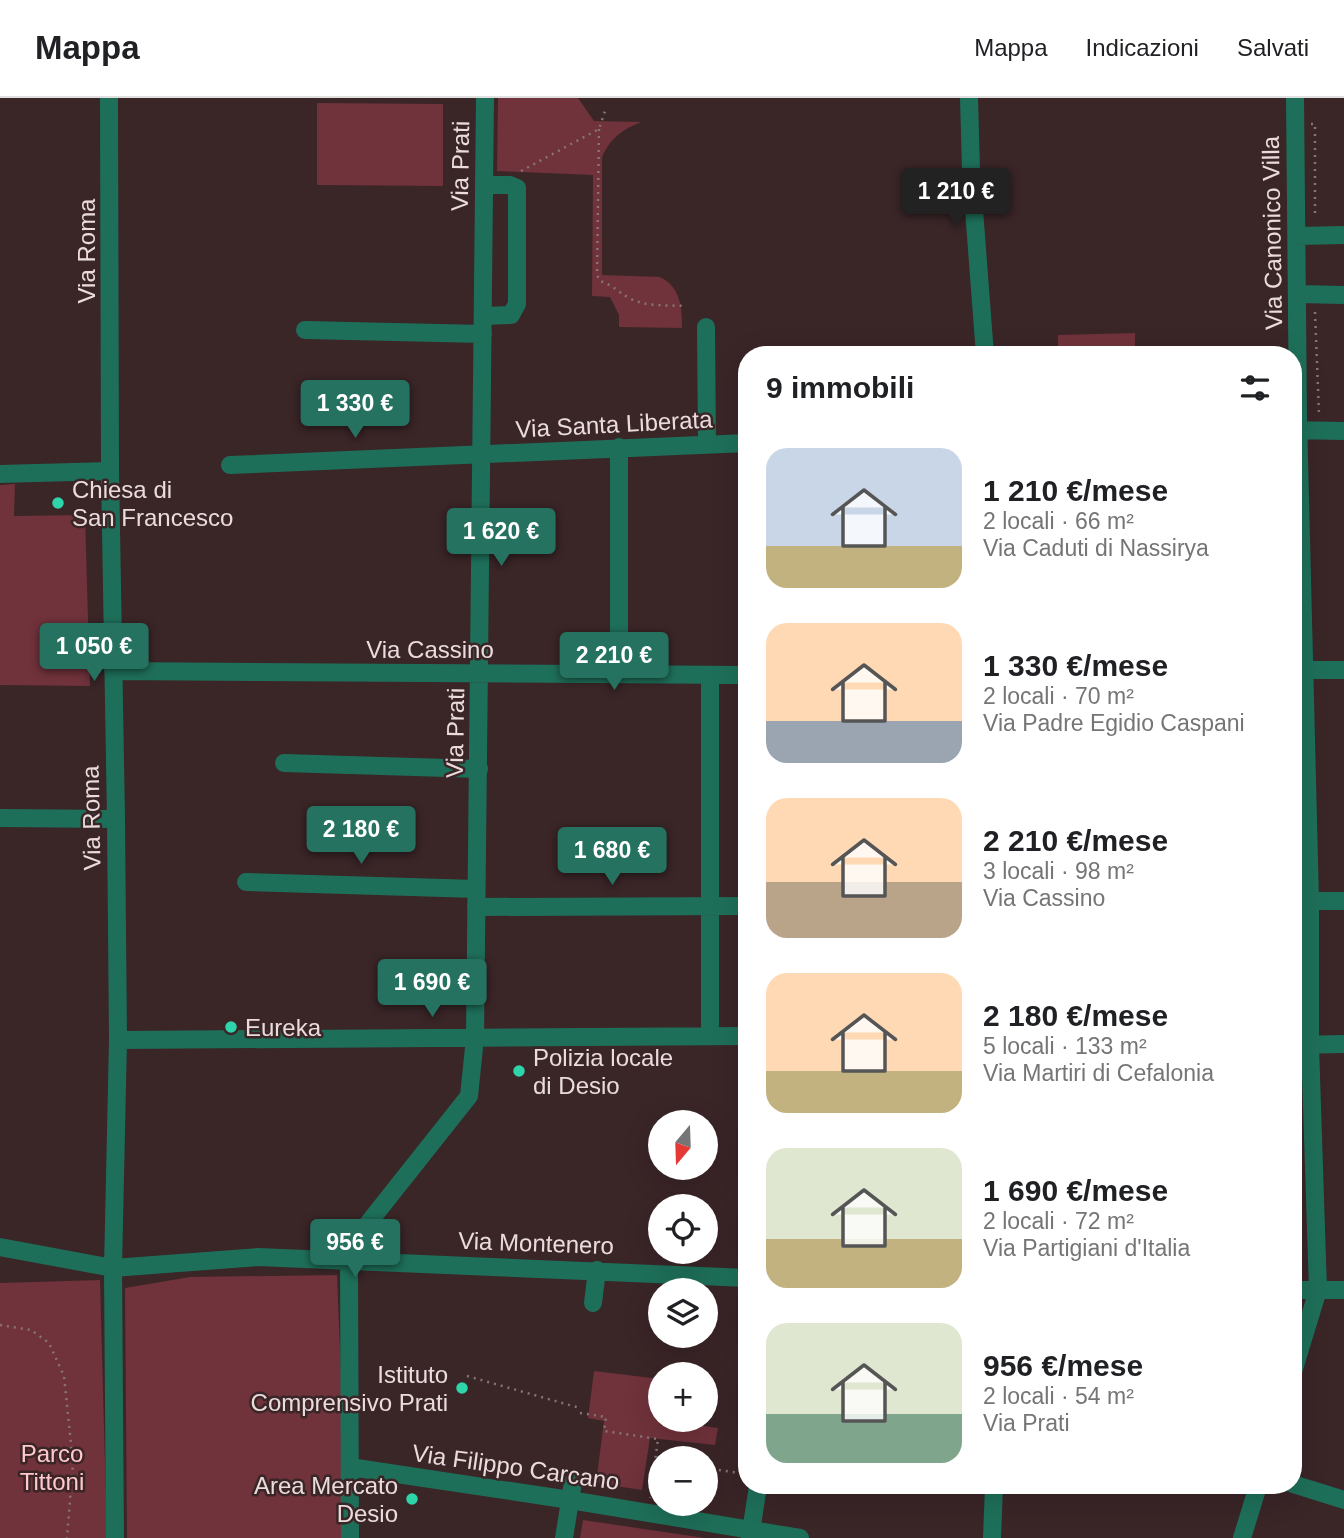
<!DOCTYPE html>
<html lang="it">
<meta charset="utf-8">
<style>
body{margin:0;font-family:Helvetica,sans-serif;background:#f6f6f6;color:#202124;height:100vh;display:flex;flex-direction:column;font-size:26px;white-space:nowrap}
*{box-sizing:border-box;margin:0}
p{font-size:23px;color:#757577}
.icon{flex:none;width:38px;height:38px;fill:none;stroke:currentColor;stroke-width:2;stroke-linecap:round;stroke-linejoin:round}
.map{position:relative;flex:1;overflow:hidden}
.sheet{position:absolute;left:738px;top:248px;width:564px;height:1148px;display:flex;flex-direction:column;background:#fff;border-radius:28px;box-shadow:0 7px 28px #0002}
.sheet>*{flex:none}
.needle{width:46px;rotate:199deg}
.controls{position:absolute;left:648px;top:1012px;display:grid;gap:14px}
.controls a{display:grid;place-items:center;width:70px;height:70px;border-radius:50%;background:#fff;box-shadow:0 7px 28px #0002;font-size:35px}
.price{position:absolute;translate:-50% -60px;padding:0 16px;border-radius:7px;background:#267260;color:#fff;font-size:23px;line-height:46px;filter:drop-shadow(0 2px 4px #0008)}
.price::after{content:'';position:absolute;left:50%;top:42px;width:21px;height:16px;margin-left:-10px;background:inherit;clip-path:polygon(0 0,100% 0,50% 100%)}
.price.selected{background:#222;color:#fff}
ul{padding:0;list-style:none}
li{display:flex;align-items:center;gap:21px;height:175px;padding:0 28px}
li span{display:grid;place-items:center;flex:none;width:196px;height:140px;border-radius:21px;color:#555}
li>.icon{margin-inline-start:auto}
span .icon{width:84px;height:84px;fill:#fffc;stroke-width:1}
li b{font-size:30px}
h2{display:flex;justify-content:space-between;align-items:center;height:84px;padding:0 28px;font-size:30px}
header{display:flex;align-items:center;gap:42px;box-sizing:border-box;height:98px;padding:0 35px;background:#fff;border-bottom:2px solid #e0e0e0}
header strong{font-size:33px}
nav{display:flex;gap:38px;margin-inline-start:auto;font-size:24px}
.map>svg:first-child{display:block}
</style>
<header>
<strong>Mappa</strong>
<nav><a>Mappa</a><a>Indicazioni</a><a>Salvati</a></nav>
</header>
<div class="map">
<svg width="1344" height="1440" viewBox="0 0 1344 1440">
<rect width="100%" height="100%" fill="#3a2527"/>
<path fill="#70323b" d="M 498,0 L 578,0 L 594,23 L 642,24 C 622,31 611,40 602,59 L 602,177 L 660,179 C 681,189 682,210 682,230 L 619,229 L 619,217 L 610,199 L 592,198 L 593,77 L 497,73 Z
M 317,5 L 443,6 L 443,88 L 317,87 Z
M 1135,235 L 1135,257 L 1058,257 L 1058,237 Z
M 15,386 L 14,418 L 85,417 L 90,588 L 0,587 L 0,387 Z
M 337,1177 L 343,1326 L 341,1440 L 127,1440 L 125,1190 L 190,1179 Z
M 100,1182 L 107,1440 L 0,1440 L 0,1185 Z
M 594,1273 L 660,1281 L 657,1322 L 718,1330 L 715,1347 L 650,1340 L 642,1392 L 596,1385 L 604,1323 L 588,1320 Z
M 583,1422 L 705,1440 L 580,1440 Z"/>
<g fill="none" stroke-linecap="round" stroke-linejoin="round">
<path stroke="#877576" stroke-width="2.5" stroke-dasharray="2 5" stroke-linecap="butt" d="M 1311,26 L 1315,26 L 1315,120
M 599,31 L 597,177 L 600,183 C 614,188 617,193 629,200 C 645,209 668,207 686,208
M 521,73 L 599,31 L 606,10
M 1315,214 L 1319,316
M 0,1227 L 31,1232 L 49,1245 L 64,1278 L 73,1365 L 67,1440
M 467,1278 L 580,1310
M 580,1315 L 606,1319 L 604,1333 L 658,1341 L 650,1400
M 705,1370 L 747,1376"/>
<path stroke="#1e6f59" stroke-width="18" d="M 109,0 L 110,373 L 116,721 L 118,942 L 113,1170 L 115,1440
M 969,0 L 971,72 L 985,257
M 1297,138 L 1344,137
M 1298,196 L 1344,197
M 483,218 L 511,217 L 517,206 L 517,90 L 510,87 L 484,87
M 706,229 L 707,346
M 305,232 L 483,236
M 1293,332 L 1344,333
M 230,367 L 747,345
M 0,376 L 110,373
M 1293,572 L 1344,572
M 113,573 L 747,577
M 619,574 L 619,349
M 710,577 L 710,938
M 284,665 L 479,671
M 0,720 L 116,721
M 246,784 L 476,791
M 1293,803 L 1344,803
M 476,809 L 747,808
M 118,942 L 747,938
M 1293,947 L 1344,946
M 0,1149 L 113,1170 L 258,1159 L 747,1180
M 1293,1192 L 1344,1192
M 593,1205 L 597,1172
M 1293,1274 L 1318,1192 L 1310,947 L 1310,803 L 1298,320 L 1295,0
M 350,1369 L 570,1402 L 800,1440
M 1293,1386 L 1344,1402
M 350,1440 L 349,1161 L 362,1133 L 469,998 L 475,940 L 485,0
M 564,1440 L 573,1384
M 750,1440 L 758,1388
M 992,1440 L 994,1388
M 1242,1440 L 1258,1388"/>
</g>
<g fill="#2ed4aa" stroke="#3a2527" stroke-width="2.5">
<circle cx="58" cy="405" r="7"/>
<circle cx="231" cy="929" r="7"/>
<circle cx="519" cy="973" r="7"/>
<circle cx="462" cy="1290" r="7"/>
<circle cx="412" cy="1401" r="7"/>
</g>
<g text-anchor="middle" dominant-baseline="central" stroke-width="5" stroke-linejoin="round" paint-order="stroke">
<g font-size="24" fill="#eadcdd" stroke="#3a2527">
<text transform="translate(460 68) rotate(-89)">Via Prati</text>
<text transform="translate(1272 135) rotate(-91)">Via Canonico Villa</text>
<text transform="translate(86 153) rotate(-90)">Via Roma</text>
<text transform="translate(614 326) rotate(-3)">Via Santa Liberata</text>
<text x="430" y="551">Via Cassino</text>
<text transform="translate(455 635) rotate(-89)">Via Prati</text>
<text transform="translate(91 720) rotate(-91)">Via Roma</text>
<text transform="translate(536 1145) rotate(2)">Via Montenero</text>
<text transform="translate(516 1369) rotate(8)">Via Filippo Carcano</text>
</g>
<g font-size="24" fill="#eadcdd" stroke="#3a2527" text-anchor="start">
<text x="72" y="391">Chiesa di<tspan x="72" dy="28">San Francesco</tspan></text>
<text x="245" y="929">Eureka</text>
<text x="533" y="959">Polizia locale<tspan x="533" dy="28">di Desio</tspan></text>
<text x="448" y="1276" text-anchor="end">Istituto<tspan x="448" dy="28">Comprensivo Prati</tspan></text>
<text x="398" y="1387" text-anchor="end">Area Mercato<tspan x="398" dy="28">Desio</tspan></text>
</g>
<g font-size="24" fill="#ffc8cd" stroke="#3a2527">
<text x="52" y="1355">Parco<tspan x="52" dy="28">Tittoni</tspan></text>
</g>
</g>
</svg>
<div class="controls">
<a><svg class="needle" viewBox="-14 -14 28 28"><path d="M0-13l5 13h-10z" fill="#e53935"/><path d="M0 13l5-13h-10z" fill="#757577"/></svg></a>
<a><svg class="icon" aria-label="locate" viewBox="0 0 24 24"><circle cx="12" cy="12" r="6"/><path d="M12 2v4M12 18v4M2 12h4M18 12h4"/></svg></a>
<a><svg class="icon" aria-label="layers" viewBox="0 0 24 24"><path d="M12 4l9 5-9 5-9-5zM3 14l9 5 9-5"/></svg></a>
<a>+</a>
<a>−</a>
</div>
<b class="price selected" style="left:956px;top:130px">1 210 €</b>
<b class="price" style="left:355px;top:342px">1 330 €</b>
<b class="price" style="left:501px;top:470px">1 620 €</b>
<b class="price" style="left:94px;top:585px">1 050 €</b>
<b class="price" style="left:614px;top:594px">2 210 €</b>
<b class="price" style="left:361px;top:768px">2 180 €</b>
<b class="price" style="left:612px;top:789px">1 680 €</b>
<b class="price" style="left:432px;top:921px">1 690 €</b>
<b class="price" style="left:355px;top:1181px">956 €</b>
<section class="sheet">
<h2>9 immobili<svg class="icon" aria-label="filters" viewBox="0 0 24 24"><path d="M4 7h16M4 17h16"/><circle cx="9" cy="7" r="2"/><circle cx="15" cy="17" r="2"/></svg></h2>
<ul>
<li><span style="background:linear-gradient(#c9d6e8 70%,#c2b280 0)"><svg class="icon" aria-label="home" viewBox="0 0 24 24"><path d="M3 11l9-7 9 7M6 9v11h12V9"/></svg></span><div><b>1 210 €/mese</b><p>2 locali · 66 m²</p><p>Via Caduti di Nassirya</p></div></li>
<li><span style="background:linear-gradient(#ffd9b3 70%,#9aa5b1 0)"><svg class="icon" aria-label="home" viewBox="0 0 24 24"><path d="M3 11l9-7 9 7M6 9v11h12V9"/></svg></span><div><b>1 330 €/mese</b><p>2 locali · 70 m²</p><p>Via Padre Egidio Caspani</p></div></li>
<li><span style="background:linear-gradient(#ffd9b3 60%,#b9a48a 0)"><svg class="icon" aria-label="home" viewBox="0 0 24 24"><path d="M3 11l9-7 9 7M6 9v11h12V9"/></svg></span><div><b>2 210 €/mese</b><p>3 locali · 98 m²</p><p>Via Cassino</p></div></li>
<li><span style="background:linear-gradient(#ffd9b3 70%,#c2b280 0)"><svg class="icon" aria-label="home" viewBox="0 0 24 24"><path d="M3 11l9-7 9 7M6 9v11h12V9"/></svg></span><div><b>2 180 €/mese</b><p>5 locali · 133 m²</p><p>Via Martiri di Cefalonia</p></div></li>
<li><span style="background:linear-gradient(#dfe7d0 65%,#c2b280 0)"><svg class="icon" aria-label="home" viewBox="0 0 24 24"><path d="M3 11l9-7 9 7M6 9v11h12V9"/></svg></span><div><b>1 690 €/mese</b><p>2 locali · 72 m²</p><p>Via Partigiani d'Italia</p></div></li>
<li><span style="background:linear-gradient(#dfe7d0 65%,#7fa58c 0)"><svg class="icon" aria-label="home" viewBox="0 0 24 24"><path d="M3 11l9-7 9 7M6 9v11h12V9"/></svg></span><div><b>956 €/mese</b><p>2 locali · 54 m²</p><p>Via Prati</p></div></li>
</ul>
</section>
</div>
